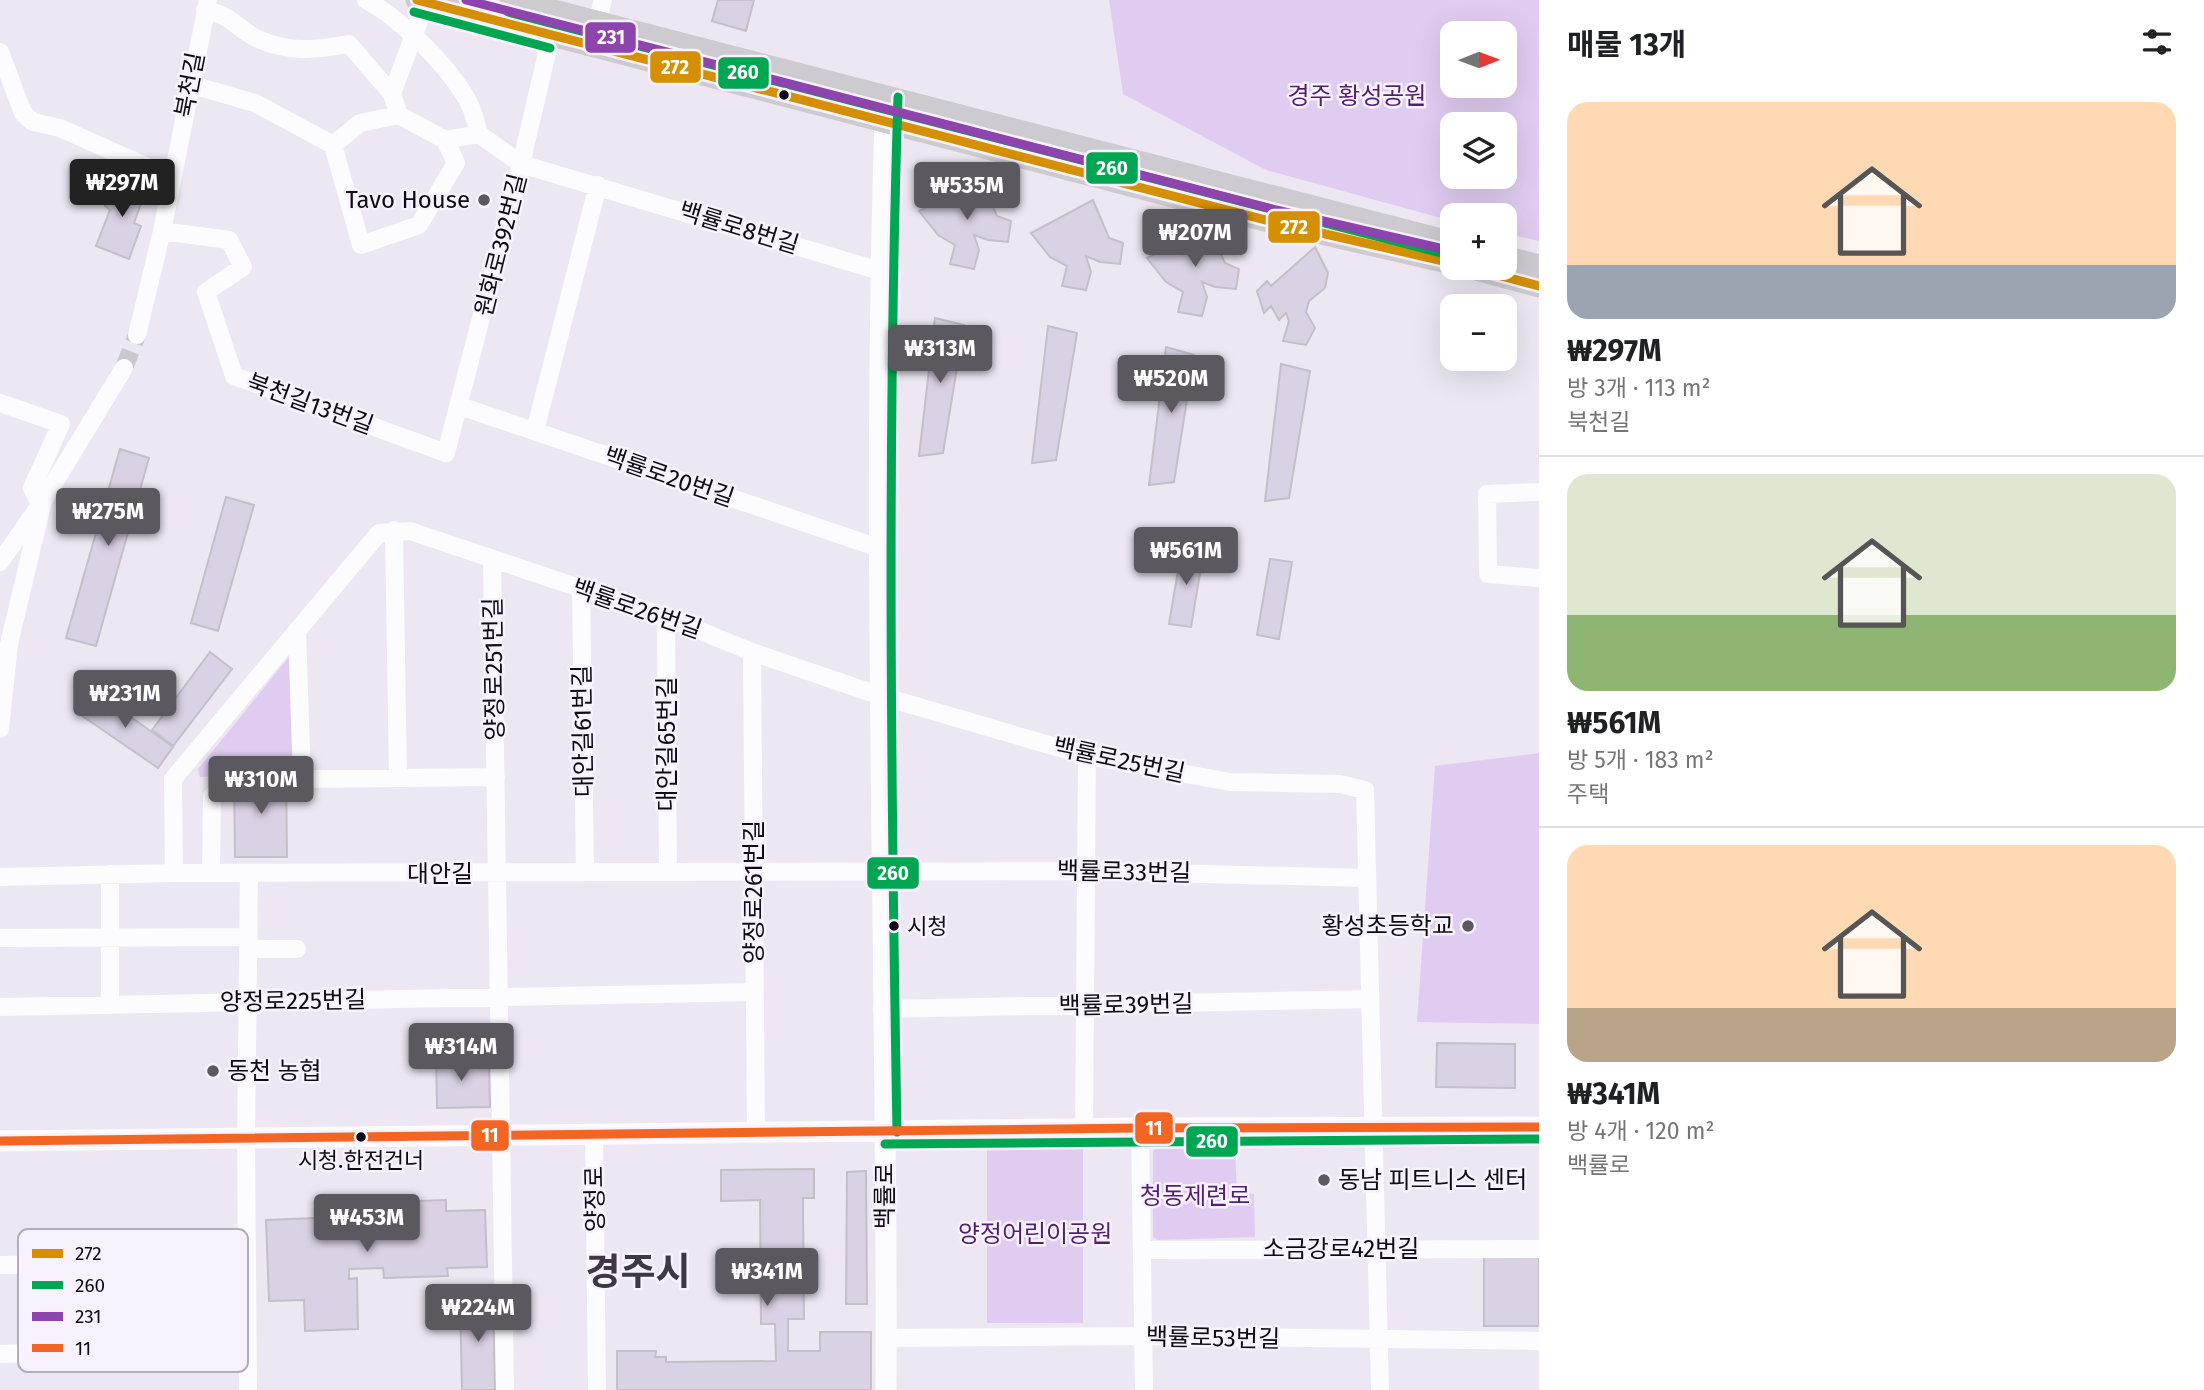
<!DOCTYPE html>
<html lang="ko">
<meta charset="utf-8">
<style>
body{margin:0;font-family:"Fira Sans","Noto Sans KR",sans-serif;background:#f2f2f2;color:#202124;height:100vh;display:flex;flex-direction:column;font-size:26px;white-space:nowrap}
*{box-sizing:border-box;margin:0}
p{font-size:23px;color:#757577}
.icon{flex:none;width:38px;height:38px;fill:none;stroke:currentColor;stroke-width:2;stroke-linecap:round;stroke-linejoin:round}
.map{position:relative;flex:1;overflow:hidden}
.drawer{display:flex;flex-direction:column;background:#fff;width:665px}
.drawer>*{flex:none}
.needle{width:46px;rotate:89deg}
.fabs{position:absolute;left:1440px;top:21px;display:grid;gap:14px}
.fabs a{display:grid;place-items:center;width:77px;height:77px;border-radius:14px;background:#fff;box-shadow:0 7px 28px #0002;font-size:35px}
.price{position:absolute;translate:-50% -60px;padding:0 16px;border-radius:7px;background:#5c5860;color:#fff;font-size:23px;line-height:46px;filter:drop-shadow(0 2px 4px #0008)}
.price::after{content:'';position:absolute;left:50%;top:42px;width:21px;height:16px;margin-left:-10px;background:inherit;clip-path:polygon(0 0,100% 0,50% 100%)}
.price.current{background:#222;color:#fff}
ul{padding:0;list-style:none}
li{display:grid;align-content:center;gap:14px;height:371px;padding:0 28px}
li+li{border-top:2px solid #e0e0e0}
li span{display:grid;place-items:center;height:217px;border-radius:21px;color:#555}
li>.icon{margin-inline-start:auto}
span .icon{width:126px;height:126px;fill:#fffc;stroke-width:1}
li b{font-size:30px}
h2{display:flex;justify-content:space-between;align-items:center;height:84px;padding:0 28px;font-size:30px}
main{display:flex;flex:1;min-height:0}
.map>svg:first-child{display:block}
</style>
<main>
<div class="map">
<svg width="1539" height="1390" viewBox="0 0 1539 1390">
<rect width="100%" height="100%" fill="#ece7f2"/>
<path fill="#e0ccf1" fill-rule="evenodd" d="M 1109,0 L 1539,0 L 1539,241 L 1505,233 L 1505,215 L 1452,215 L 1452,221 L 1266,170 L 1123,94 ZM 1505,33 L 1505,86 L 1452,86 L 1452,33 ZM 1505,124 L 1505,177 L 1452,177 L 1452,124 Z
M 298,646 L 297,768 L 292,775 L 200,777 L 198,769 Z
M 1539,753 L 1539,1024 L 1417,1022 L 1435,766 Z
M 1235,1144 L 1237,1194 L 1254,1194 L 1255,1237 L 1158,1240 L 1153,1237 L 1153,1151 L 1158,1146 Z
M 987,1145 L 1083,1145 L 1083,1323 L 987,1323 Z"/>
<path fill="#dbd1e4" stroke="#c4bfc8" stroke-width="2" d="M 718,0 L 754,0 L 746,31 L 712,21 Z
M 115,178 L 146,190 L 134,223 L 141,226 L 129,259 L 96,246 L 110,210 L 105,206 Z
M 981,178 L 997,216 L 1011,221 L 1008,242 L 988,240 L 974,235 L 979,250 L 974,269 L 950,264 L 955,245 L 938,235 L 919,211 Z
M 1093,200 L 1109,238 L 1123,243 L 1120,264 L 1100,262 L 1086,256 L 1091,272 L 1086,290 L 1062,286 L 1067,266 L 1050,257 L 1031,233 Z
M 1208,225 L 1225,263 L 1239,269 L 1236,289 L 1215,287 L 1202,282 L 1207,297 L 1202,316 L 1178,312 L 1183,292 L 1166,282 L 1147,258 Z
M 1315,247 L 1328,273 L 1325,288 L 1309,301 L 1306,312 L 1315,328 L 1306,345 L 1283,341 L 1289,321 L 1286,313 L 1279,320 L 1271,306 L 1264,313 L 1257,291 L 1267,281 L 1271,286 Z
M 935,318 L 964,325 L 943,453 L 919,456 Z
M 1048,326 L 1077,333 L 1056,460 L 1032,463 Z
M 1166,347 L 1194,355 L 1174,482 L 1149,485 Z
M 1281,364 L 1310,371 L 1289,498 L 1265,501 Z
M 120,449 L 149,458 L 96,646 L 66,638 Z
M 226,497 L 254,505 L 218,631 L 191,623 Z
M 1182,547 L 1204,550 L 1191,627 L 1169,624 Z
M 1270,559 L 1292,562 L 1279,639 L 1257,635 Z
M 210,652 L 232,669 L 173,746 L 152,730 Z
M 94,691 L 173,747 L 158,768 L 78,713 Z
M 286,775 L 287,857 L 235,857 L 234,776 Z
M 1437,1043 L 1515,1044 L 1515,1088 L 1436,1087 Z
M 465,1054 L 466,1067 L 489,1067 L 490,1107 L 437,1108 L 436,1055 Z
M 814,1169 L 814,1198 L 803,1198 L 804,1319 L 788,1319 L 788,1351 L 820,1351 L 820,1332 L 871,1332 L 871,1390 L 617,1390 L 617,1351 L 656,1351 L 655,1357 L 666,1357 L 666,1362 L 776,1361 L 775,1324 L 761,1324 L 760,1200 L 721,1201 L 721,1170 Z
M 866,1171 L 867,1304 L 846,1304 L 847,1172 Z
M 446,1200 L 446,1211 L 485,1210 L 487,1267 L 447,1268 L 448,1276 L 384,1278 L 383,1268 L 349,1269 L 349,1279 L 357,1278 L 358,1329 L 305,1331 L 304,1300 L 269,1301 L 266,1220 L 339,1217 L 339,1209 L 383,1208 L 383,1202 Z
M 1484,1256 L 1539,1256 L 1539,1326 L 1484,1326 Z
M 493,1297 L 495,1390 L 462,1390 L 460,1298 Z"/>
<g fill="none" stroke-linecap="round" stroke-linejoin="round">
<path stroke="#cbc6d0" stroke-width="18" stroke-dasharray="18 9" stroke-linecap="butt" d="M 124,368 L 137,335"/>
<path stroke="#fcfbfd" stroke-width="18" d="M 366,0 C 402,20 449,66 469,103 C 474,112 476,124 479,134
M 426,2 L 392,94 L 399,115 L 445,140 L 479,134
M 205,10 C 234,16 235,28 258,39 C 289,53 317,50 349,44 L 392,94
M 597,21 L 603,0
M 0,52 L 23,113 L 33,122 L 60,128 L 172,178
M 189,84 L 255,103 L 333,145 L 360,123 L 399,115
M 479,134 L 521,164 L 880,271
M 333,145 L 361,245 L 419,225 L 456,163 L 445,140
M 162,231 L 229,240 L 243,267 L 206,292 L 234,376 L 446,453 L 521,164 L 551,36
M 137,335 L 162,231 L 208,0
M 0,403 L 61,424 L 32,488 L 37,498 L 43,501 L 9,644 L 0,729
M 460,406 L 879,548
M 535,431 L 598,185
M 1539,492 L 1487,494 L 1488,574 L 1539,578
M 394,530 L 398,778
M 492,560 L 505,1390
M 0,562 L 43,501 L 124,368
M 581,591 L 585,871
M 666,617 L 668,871
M 297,631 L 302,779 L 496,777
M 752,652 L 756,1133
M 174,873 L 173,779 L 379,533 L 410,531 L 666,617 L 752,652 L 878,695 L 1087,756 L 1230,782 L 1340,784 L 1365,790 L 1380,1390
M 211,873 L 212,796
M 0,877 L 174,873 L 1086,871 L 1367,878
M 0,938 L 249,937
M 249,949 L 297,949
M 110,1005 L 110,874
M 0,1007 L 755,992
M 882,1009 L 1370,999
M 1140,1128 L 1144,1390
M 1084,1129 L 1087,756
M 594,1134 L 597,1390
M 1142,1250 L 1539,1249
M 0,1265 L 247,1260
M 886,1338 L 1143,1336 L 1539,1341
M 0,1354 L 248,1347
M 248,1390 L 246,1139 L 249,873"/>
<path stroke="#fcfbfd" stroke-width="21" d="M 885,120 C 871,543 888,967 886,1390
M 0,1141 L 1140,1128 L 1539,1127"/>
<path stroke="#cdcbcf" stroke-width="23" d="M 417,0 L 1273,222 L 1452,263
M 511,0 L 1452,243
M 1505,257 L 1539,266
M 1472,268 L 1539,286"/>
<g stroke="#f8f2fe" stroke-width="14">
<path id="bus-1" d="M 417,0 L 1273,222 L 1452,263
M 1472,268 L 1539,286"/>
</g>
<g stroke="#f8f2fe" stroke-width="14">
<path id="bus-2" d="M 414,12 L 550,48
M 508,12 L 1449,255
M 897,1132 C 891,787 887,442 898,97
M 885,1144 L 1539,1139"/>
</g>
<g stroke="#f8f2fe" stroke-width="14">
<path id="bus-3" d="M 466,0 L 1276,210 L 1452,251"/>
</g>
<g stroke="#f8f2fe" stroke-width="14">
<path id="bus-4" d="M 0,1141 L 1140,1128 L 1539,1127"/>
</g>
<use href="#bus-1" stroke="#d48f03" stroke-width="9"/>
<use href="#bus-2" stroke="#00a651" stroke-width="9"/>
<use href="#bus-3" stroke="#8e44ad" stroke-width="9"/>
<use href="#bus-4" stroke="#f26522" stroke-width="9"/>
</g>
<g fill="#0f0b12" stroke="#f8f2fe" stroke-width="2.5">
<circle cx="784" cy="95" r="6"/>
<circle cx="894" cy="926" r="6"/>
<circle cx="361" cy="1137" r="6"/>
</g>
<g fill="#5c5860" stroke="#f8f2fe" stroke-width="2.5">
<circle cx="484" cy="200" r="7"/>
<circle cx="1468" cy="926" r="7"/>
<circle cx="213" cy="1071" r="7"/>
<circle cx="1324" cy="1180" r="7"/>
</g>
<g text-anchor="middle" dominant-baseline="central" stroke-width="5" stroke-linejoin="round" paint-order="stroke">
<g font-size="22" fill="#0f0b12" stroke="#f8f2fe" text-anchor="start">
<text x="907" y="926">시청</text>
<text x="361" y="1160" text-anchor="middle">시청.한전건너</text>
</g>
<g font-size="24" fill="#0f0b12" stroke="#f8f2fe">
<text transform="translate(190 85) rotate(-79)">북천길</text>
<text transform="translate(739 228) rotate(17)">백률로8번길</text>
<text transform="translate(501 245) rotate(-76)">원화로392번길</text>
<text transform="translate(310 404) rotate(20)">북천길13번길</text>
<text transform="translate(669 477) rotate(19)">백률로20번길</text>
<text transform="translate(637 609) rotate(19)">백률로26번길</text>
<text transform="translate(494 669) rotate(-91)">양정로251번길</text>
<text transform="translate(583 731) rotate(-91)">대안길61번길</text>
<text transform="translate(667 744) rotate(-90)">대안길65번길</text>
<text transform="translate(1119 760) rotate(12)">백률로25번길</text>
<text transform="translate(1124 872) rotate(1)">백률로33번길</text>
<text x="440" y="874">대안길</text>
<text transform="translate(754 892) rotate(-90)">양정로261번길</text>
<text transform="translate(293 1001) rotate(-1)">양정로225번길</text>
<text transform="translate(1126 1005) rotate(-1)">백률로39번길</text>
<text transform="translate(885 1196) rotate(-90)">백률로</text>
<text transform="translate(595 1199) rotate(-91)">양정로</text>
<text x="1341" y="1249">소금강로42번길</text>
<text transform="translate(1213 1338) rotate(1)">백률로53번길</text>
</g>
<g font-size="24" fill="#521e71" stroke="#f8f2fe">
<text x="1357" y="96">경주 황성공원</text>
<text x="1195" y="1196">청동제련로</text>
<text x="1035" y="1234">양정어린이공원</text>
</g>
<g font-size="24" fill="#0f0b12" stroke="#f8f2fe" text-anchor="end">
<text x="470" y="200">Tavo House</text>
<text x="1454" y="926">황성초등학교</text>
<text x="227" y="1071" text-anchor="start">동천 농협</text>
<text x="1338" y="1180" text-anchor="start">동남 피트니스 센터</text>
</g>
<g font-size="38" font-weight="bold" fill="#3f3646" stroke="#f8f2fe">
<text x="638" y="1272">경주시</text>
</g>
</g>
<rect x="18" y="1229" width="230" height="143" rx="10" fill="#f8f2fe" stroke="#b2adb7" stroke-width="2"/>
<rect x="32" y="1249" width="31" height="9" fill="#d48f03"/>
<rect x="32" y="1281" width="31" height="8" fill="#00a651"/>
<rect x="32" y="1312" width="31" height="9" fill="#8e44ad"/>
<rect x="32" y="1344" width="31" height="8" fill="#f26522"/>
<g font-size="19" fill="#0f0b12">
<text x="75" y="1260">272</text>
<text x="75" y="1292">260</text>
<text x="75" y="1323">231</text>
<text x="75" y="1355">11</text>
</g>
<g stroke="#f8f2fe" stroke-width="2.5">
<rect x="584" y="21" width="53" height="33" rx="7" fill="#8e44ad"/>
<rect x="649" y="50" width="53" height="34" rx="7" fill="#d48f03"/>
<rect x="717" y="56" width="53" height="34" rx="7" fill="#00a651"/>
<rect x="1085" y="151" width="54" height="34" rx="7" fill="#00a651"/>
<rect x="1267" y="210" width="54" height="34" rx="7" fill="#d48f03"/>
<rect x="866" y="856" width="54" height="34" rx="7" fill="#00a651"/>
<rect x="1134" y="1111" width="40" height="34" rx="7" fill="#f26522"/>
<rect x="470" y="1119" width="40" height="33" rx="7" fill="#f26522"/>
<rect x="1185" y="1125" width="54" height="33" rx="7" fill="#00a651"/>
</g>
<g font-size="19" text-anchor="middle" font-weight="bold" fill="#fff">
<text x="611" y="44">231</text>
<text x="675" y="74">272</text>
<text x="743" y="79">260</text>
<text x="1112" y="175">260</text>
<text x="1294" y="234">272</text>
<text x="893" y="880">260</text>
<text x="1154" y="1135">11</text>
<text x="490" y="1142">11</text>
<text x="1212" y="1148">260</text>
</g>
</svg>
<div class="fabs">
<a><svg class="needle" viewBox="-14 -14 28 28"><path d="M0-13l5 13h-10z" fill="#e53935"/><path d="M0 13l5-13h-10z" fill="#757577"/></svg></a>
<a><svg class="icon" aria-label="layers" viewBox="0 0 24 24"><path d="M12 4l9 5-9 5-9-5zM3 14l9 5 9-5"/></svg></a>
<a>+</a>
<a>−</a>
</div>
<b class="price current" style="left:122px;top:219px">₩297M</b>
<b class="price" style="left:967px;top:222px">₩535M</b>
<b class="price" style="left:1195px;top:269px">₩207M</b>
<b class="price" style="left:940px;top:385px">₩313M</b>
<b class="price" style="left:1171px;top:415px">₩520M</b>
<b class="price" style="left:108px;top:548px">₩275M</b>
<b class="price" style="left:1186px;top:587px">₩561M</b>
<b class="price" style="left:125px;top:730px">₩231M</b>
<b class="price" style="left:261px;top:816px">₩310M</b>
<b class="price" style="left:461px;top:1083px">₩314M</b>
<b class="price" style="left:367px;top:1254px">₩453M</b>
<b class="price" style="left:767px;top:1308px">₩341M</b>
<b class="price" style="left:478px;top:1344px">₩224M</b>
</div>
<section class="drawer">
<h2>매물 13개<svg class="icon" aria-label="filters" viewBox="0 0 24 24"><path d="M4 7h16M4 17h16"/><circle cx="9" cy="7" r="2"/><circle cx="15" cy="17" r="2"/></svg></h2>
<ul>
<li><span style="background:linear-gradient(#ffd9b3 75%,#9aa5b1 0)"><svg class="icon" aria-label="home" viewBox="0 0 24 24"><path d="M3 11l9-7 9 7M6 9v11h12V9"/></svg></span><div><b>₩297M</b><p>방 3개 · 113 m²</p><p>북천길</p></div></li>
<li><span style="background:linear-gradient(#dfe7d0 65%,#8fb573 0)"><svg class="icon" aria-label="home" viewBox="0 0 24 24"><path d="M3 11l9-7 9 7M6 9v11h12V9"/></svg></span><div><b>₩561M</b><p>방 5개 · 183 m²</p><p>주택</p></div></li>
<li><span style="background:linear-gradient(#ffd9b3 75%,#b9a48a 0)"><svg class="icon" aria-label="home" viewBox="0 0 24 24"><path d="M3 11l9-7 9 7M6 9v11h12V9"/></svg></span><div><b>₩341M</b><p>방 4개 · 120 m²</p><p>백률로</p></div></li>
</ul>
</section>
</main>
